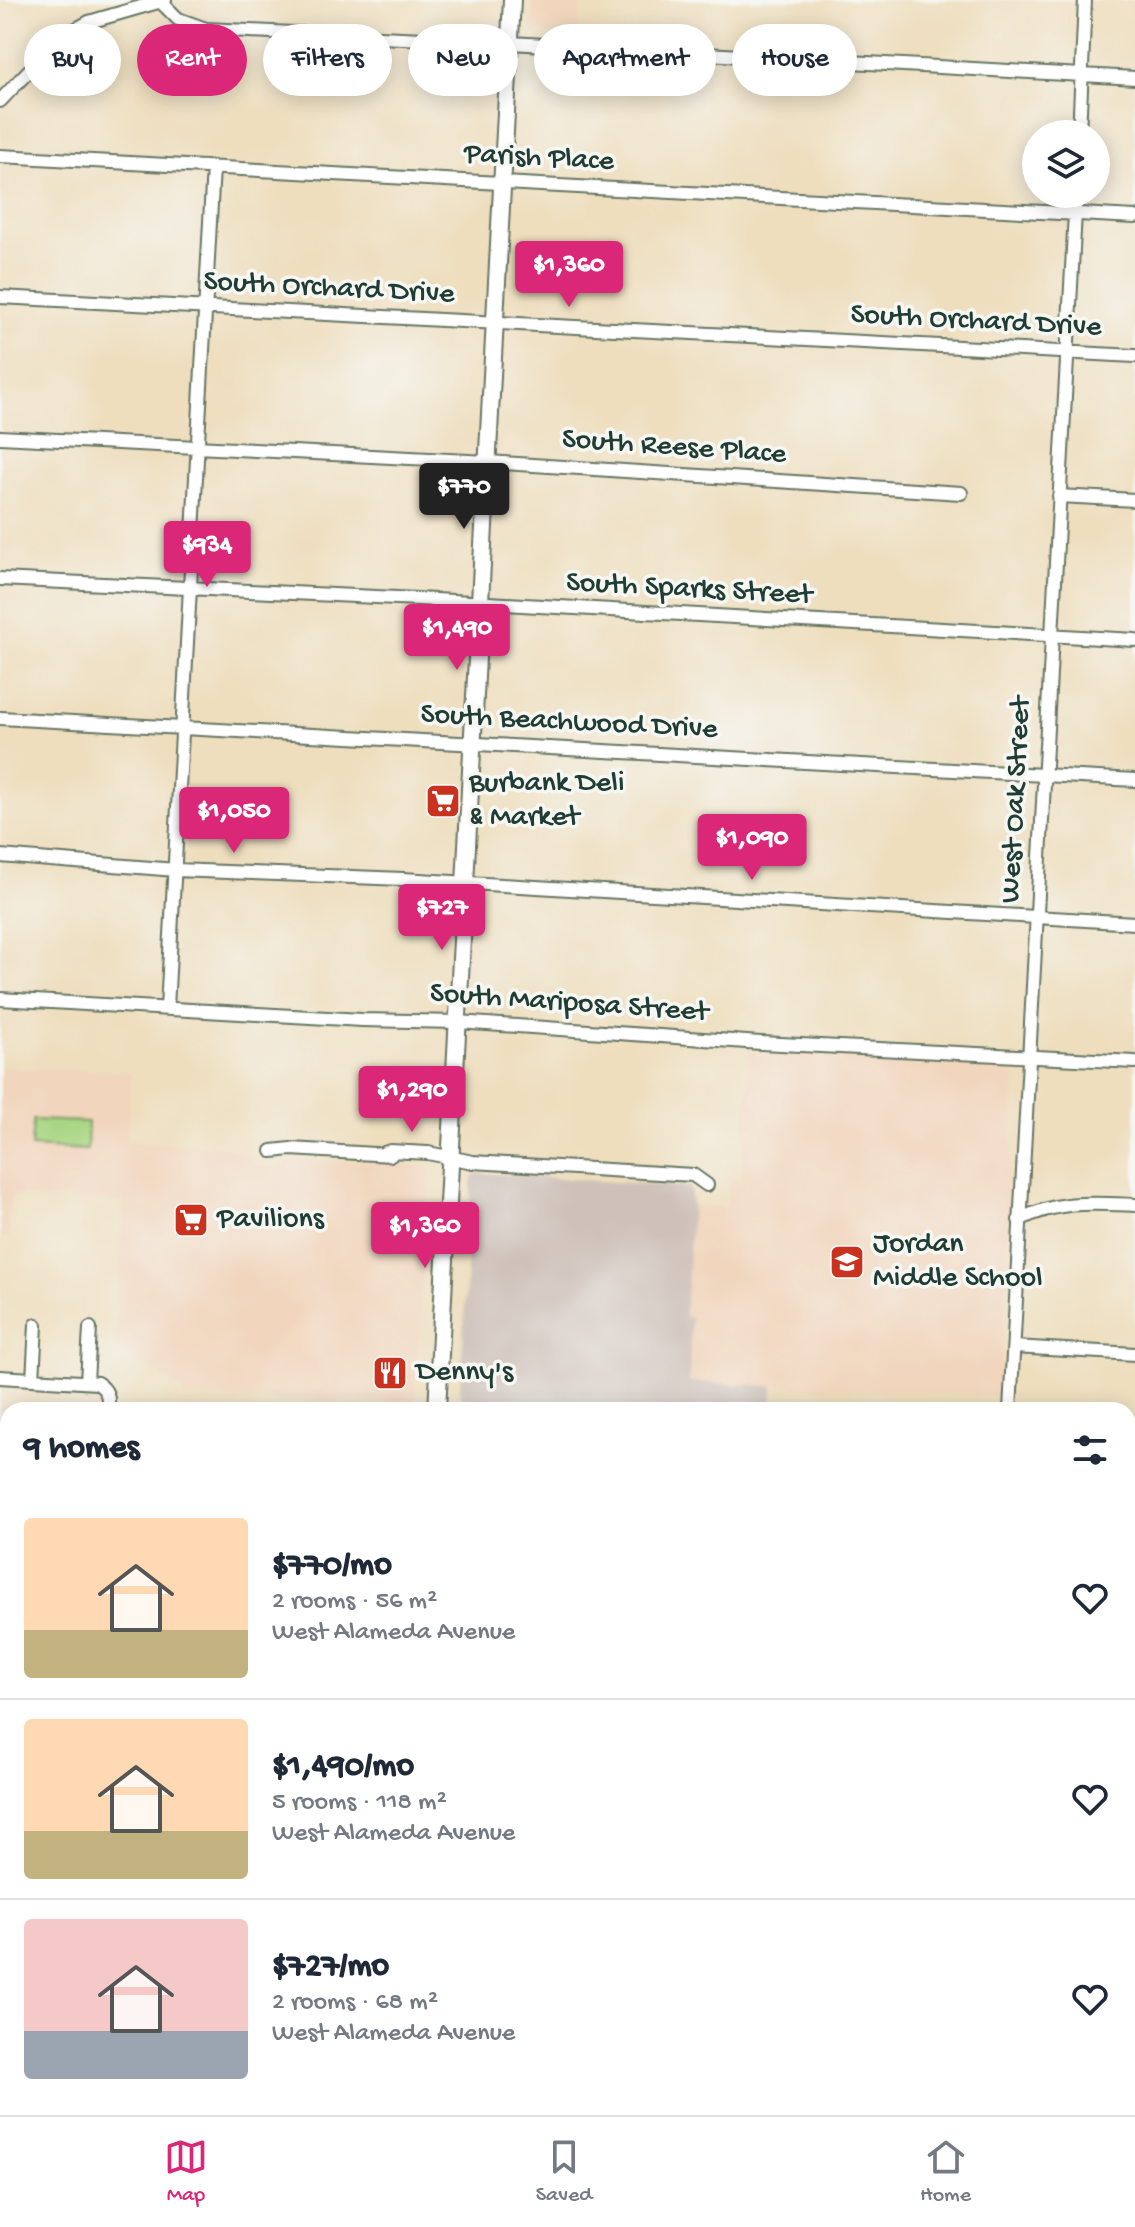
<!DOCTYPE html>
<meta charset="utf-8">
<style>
body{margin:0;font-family:"Gochi Hand",sans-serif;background:#f6f6f7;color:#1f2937;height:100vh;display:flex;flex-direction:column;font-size:30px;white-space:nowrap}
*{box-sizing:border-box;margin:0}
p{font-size:26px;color:#747a83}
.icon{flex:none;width:44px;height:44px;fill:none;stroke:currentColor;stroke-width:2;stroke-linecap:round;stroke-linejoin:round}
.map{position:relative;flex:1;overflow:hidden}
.details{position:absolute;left:0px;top:1402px;width:1136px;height:714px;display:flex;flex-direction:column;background:#fff;border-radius:24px 24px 0 0;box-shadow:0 4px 20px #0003}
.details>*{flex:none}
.banner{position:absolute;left:24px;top:24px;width:1088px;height:72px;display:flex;gap:16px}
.fabs{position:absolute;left:1022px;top:120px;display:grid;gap:16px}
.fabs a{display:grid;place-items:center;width:88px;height:88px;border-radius:50%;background:#fff;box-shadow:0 4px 20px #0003;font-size:40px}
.price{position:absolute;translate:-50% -68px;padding:0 18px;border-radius:8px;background:#db2777;color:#fff;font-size:26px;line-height:52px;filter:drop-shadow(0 2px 4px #0008)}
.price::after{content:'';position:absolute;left:50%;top:48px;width:24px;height:18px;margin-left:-12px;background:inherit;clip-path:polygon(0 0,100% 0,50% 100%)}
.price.active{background:#222;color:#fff}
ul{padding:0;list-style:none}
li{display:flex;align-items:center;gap:24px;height:200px;padding:0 24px}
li+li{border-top:2px solid #e0e1e3}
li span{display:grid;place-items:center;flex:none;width:224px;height:160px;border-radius:8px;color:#555}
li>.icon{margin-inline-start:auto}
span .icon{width:96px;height:96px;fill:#fffc;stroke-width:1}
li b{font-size:34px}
h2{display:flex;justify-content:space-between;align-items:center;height:96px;padding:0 24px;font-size:34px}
.pill{padding:0 28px;border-radius:36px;background:#fff;box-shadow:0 4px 20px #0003;font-size:28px;line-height:72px}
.pill.active{background:#db2777;color:#fff}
.tab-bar{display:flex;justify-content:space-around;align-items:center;height:112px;border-top:2px solid #e0e1e3;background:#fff;font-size:22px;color:#747a83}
.tab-bar a{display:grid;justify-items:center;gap:4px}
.tab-bar .active{color:#db2777}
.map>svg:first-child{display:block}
</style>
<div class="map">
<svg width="1135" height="2115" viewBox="0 0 1135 2115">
<rect width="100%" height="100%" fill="#f6f6f2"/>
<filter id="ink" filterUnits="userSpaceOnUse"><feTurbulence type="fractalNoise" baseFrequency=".0125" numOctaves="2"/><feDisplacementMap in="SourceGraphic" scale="16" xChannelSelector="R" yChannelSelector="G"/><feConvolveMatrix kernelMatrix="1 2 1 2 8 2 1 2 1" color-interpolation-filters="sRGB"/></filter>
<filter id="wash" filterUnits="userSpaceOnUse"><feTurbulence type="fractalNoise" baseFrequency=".006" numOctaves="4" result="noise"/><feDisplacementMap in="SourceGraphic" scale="32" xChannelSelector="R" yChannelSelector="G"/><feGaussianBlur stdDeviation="1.8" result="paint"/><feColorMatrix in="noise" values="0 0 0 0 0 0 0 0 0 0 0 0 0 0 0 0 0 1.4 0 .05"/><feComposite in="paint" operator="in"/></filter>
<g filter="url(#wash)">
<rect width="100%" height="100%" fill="#eedebe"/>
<path fill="#f1d5bc" d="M 533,0 L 581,0 L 578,36 L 532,32 Z
M 749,1052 L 1009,1066 L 1015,1070 L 1000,1395 L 689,1382 L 691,1319 L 685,1317 L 692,1206 L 728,1207 L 729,1180 L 742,1179 Z
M 0,1067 L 131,1072 L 127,1141 L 226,1148 L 250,1154 L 254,1165 L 265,1167 L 276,1167 L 296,1158 L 425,1166 L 429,1172 L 414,1404 L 183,1396 L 183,1390 L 115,1345 L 123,1202 L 11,1195 L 9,1237 L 0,1236 Z"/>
<path fill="#cec1b9" d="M 477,1173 L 690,1187 L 692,1206 L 685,1316 L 691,1318 L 689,1382 L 773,1386 L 772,1410 L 459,1410 L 472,1177 Z"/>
<path fill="#a9d683" stroke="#648a5c" stroke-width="2" d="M 33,1120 L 88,1122 L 87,1150 L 31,1147 Z"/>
</g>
<g filter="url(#ink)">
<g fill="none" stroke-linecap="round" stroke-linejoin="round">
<g stroke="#677564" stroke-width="16">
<path id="minor" d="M 161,2 L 178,19 L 206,29 L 510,43 L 1135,78
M 0,101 L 60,38 L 89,22 L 165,0
M 1079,134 L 1085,0
M 0,156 L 1135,217
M 0,297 L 1135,356
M 0,437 L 488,462 L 961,493
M 1059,496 L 1135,500
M 0,579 L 418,599 L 1135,640
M 0,718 L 1135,780
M 0,856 L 176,870 L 403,879 L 1135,923
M 0,999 L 362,1020 L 458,1022 L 761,1043 L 1135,1062
M 167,1008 L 213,167
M 272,1151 L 291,1149 L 391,1155
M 384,1153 L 390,1151 L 428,1153 L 473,1162 L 693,1175 L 707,1185
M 1019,1220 C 1059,1200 1091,1203 1135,1205
M 1014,1347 L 1135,1354
M 0,1377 L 97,1383 C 108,1390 109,1397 108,1410
M 33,1379 L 36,1325
M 87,1382 L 90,1328
M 1010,1410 L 1076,194
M 0,1452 L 8,1460
M 1128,1495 L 1135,1495
M 1128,1643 L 1135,1660
M 0,2008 L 8,2005
M 0,2067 L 8,2085
M 18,2108 L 21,2115
M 142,2108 L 145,2115
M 269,2108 L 272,2115
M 413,2108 L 416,2115
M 775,2108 L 778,2115
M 1012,2108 L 1016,2115"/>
</g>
<g stroke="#677564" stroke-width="20">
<path id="major" d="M 437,1410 L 512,0
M 0,1579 L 8,1580
M 1128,1636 L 1135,1636
M 1128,2032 L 1135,2029
M 593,2108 L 596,2115
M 947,2115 L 963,2108"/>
</g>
<use href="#minor" stroke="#fff" stroke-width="12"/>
<use href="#major" stroke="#fff" stroke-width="16"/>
</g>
</g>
<defs>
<g id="supermarket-square" transform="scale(1.8)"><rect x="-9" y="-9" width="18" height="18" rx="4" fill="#c8321e" stroke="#f6f6f2"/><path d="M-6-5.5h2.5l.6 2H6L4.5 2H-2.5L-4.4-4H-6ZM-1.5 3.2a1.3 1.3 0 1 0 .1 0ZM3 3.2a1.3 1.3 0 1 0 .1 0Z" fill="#fff"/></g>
<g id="school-square" transform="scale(1.8)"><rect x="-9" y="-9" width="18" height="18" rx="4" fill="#c8321e" stroke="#f6f6f2"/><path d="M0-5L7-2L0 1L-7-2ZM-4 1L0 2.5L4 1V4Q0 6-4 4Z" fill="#fff"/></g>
<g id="restaurant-square" transform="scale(1.8)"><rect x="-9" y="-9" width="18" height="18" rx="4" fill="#c8321e" stroke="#f6f6f2"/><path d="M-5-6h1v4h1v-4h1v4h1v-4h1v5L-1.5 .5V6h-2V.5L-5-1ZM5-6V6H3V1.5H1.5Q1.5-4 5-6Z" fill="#fff"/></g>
</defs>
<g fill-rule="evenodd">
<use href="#supermarket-square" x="443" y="801"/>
<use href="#supermarket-square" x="191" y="1220"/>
<use href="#school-square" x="847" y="1262"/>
<use href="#restaurant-square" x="390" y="1373"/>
</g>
<g text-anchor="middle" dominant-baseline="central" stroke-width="7" stroke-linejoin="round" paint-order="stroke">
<g font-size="30" fill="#1f3d34" stroke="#f6f6f2">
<text transform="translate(539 159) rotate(3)">Parish Place</text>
<text transform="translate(329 289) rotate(3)">South Orchard Drive</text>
<text transform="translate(976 322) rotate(3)">South Orchard Drive</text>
<text transform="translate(674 448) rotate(4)">South Reese Place</text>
<text transform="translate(689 590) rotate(3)">South Sparks Street</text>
<text transform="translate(569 723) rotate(3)">South Beachwood Drive</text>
<text transform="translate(1017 800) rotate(-87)">West Oak Street</text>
<text transform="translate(569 1004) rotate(4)">South Mariposa Street</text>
</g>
<g font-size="30" fill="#1f3d34" stroke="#f6f6f2" text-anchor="start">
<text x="469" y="784">Burbank Deli<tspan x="469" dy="34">&amp; Market</tspan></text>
<text x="217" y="1220">Pavilions</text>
<text x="873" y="1245">Jordan<tspan x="873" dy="34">Middle School</tspan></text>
<text x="416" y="1373">Denny's</text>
</g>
</g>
</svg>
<div class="fabs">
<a><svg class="icon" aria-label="layers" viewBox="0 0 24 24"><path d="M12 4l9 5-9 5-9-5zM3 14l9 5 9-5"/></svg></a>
</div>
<b class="price" style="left:569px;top:309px">$1,360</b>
<b class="price active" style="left:464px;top:531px">$770</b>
<b class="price" style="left:207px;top:589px">$934</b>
<b class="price" style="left:457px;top:672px">$1,490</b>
<b class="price" style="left:234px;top:855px">$1,050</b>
<b class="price" style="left:752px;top:882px">$1,090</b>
<b class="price" style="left:442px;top:952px">$727</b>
<b class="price" style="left:412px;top:1134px">$1,290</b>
<b class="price" style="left:425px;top:1270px">$1,360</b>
<div class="banner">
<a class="pill">Buy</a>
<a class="pill active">Rent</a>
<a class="pill">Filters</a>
<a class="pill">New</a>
<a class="pill">Apartment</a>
<a class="pill">House</a>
</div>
<section class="details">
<h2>9 homes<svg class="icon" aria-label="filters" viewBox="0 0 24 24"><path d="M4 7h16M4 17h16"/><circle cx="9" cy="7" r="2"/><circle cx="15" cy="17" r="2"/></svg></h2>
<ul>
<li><span style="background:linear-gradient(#ffd9b3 70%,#c2b280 0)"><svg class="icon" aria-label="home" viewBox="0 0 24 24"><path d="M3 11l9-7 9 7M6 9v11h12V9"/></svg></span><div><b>$770/mo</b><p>2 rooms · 56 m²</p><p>West Alameda Avenue</p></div><svg class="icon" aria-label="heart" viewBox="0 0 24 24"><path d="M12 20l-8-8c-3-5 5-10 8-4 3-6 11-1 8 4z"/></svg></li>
<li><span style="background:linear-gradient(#ffd9b3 70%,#c2b280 0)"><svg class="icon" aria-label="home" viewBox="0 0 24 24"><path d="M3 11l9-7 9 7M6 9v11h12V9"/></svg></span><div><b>$1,490/mo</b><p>5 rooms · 118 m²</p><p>West Alameda Avenue</p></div><svg class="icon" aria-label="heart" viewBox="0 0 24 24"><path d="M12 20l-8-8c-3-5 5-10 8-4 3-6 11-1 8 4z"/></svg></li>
<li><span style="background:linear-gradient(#f6c9c9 70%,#9aa5b1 0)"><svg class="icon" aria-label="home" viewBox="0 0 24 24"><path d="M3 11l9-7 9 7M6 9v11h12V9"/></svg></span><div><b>$727/mo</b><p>2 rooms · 68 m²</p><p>West Alameda Avenue</p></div><svg class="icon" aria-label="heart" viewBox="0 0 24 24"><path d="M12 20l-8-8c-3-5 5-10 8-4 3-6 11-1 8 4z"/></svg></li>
</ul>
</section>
</div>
<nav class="tab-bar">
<a class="active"><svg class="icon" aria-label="map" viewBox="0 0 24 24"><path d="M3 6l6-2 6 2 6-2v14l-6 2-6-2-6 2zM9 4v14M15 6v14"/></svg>Map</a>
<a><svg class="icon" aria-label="saved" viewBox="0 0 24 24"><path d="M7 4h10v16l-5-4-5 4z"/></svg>Saved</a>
<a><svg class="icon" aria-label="home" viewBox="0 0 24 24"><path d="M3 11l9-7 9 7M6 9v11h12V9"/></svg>Home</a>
</nav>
